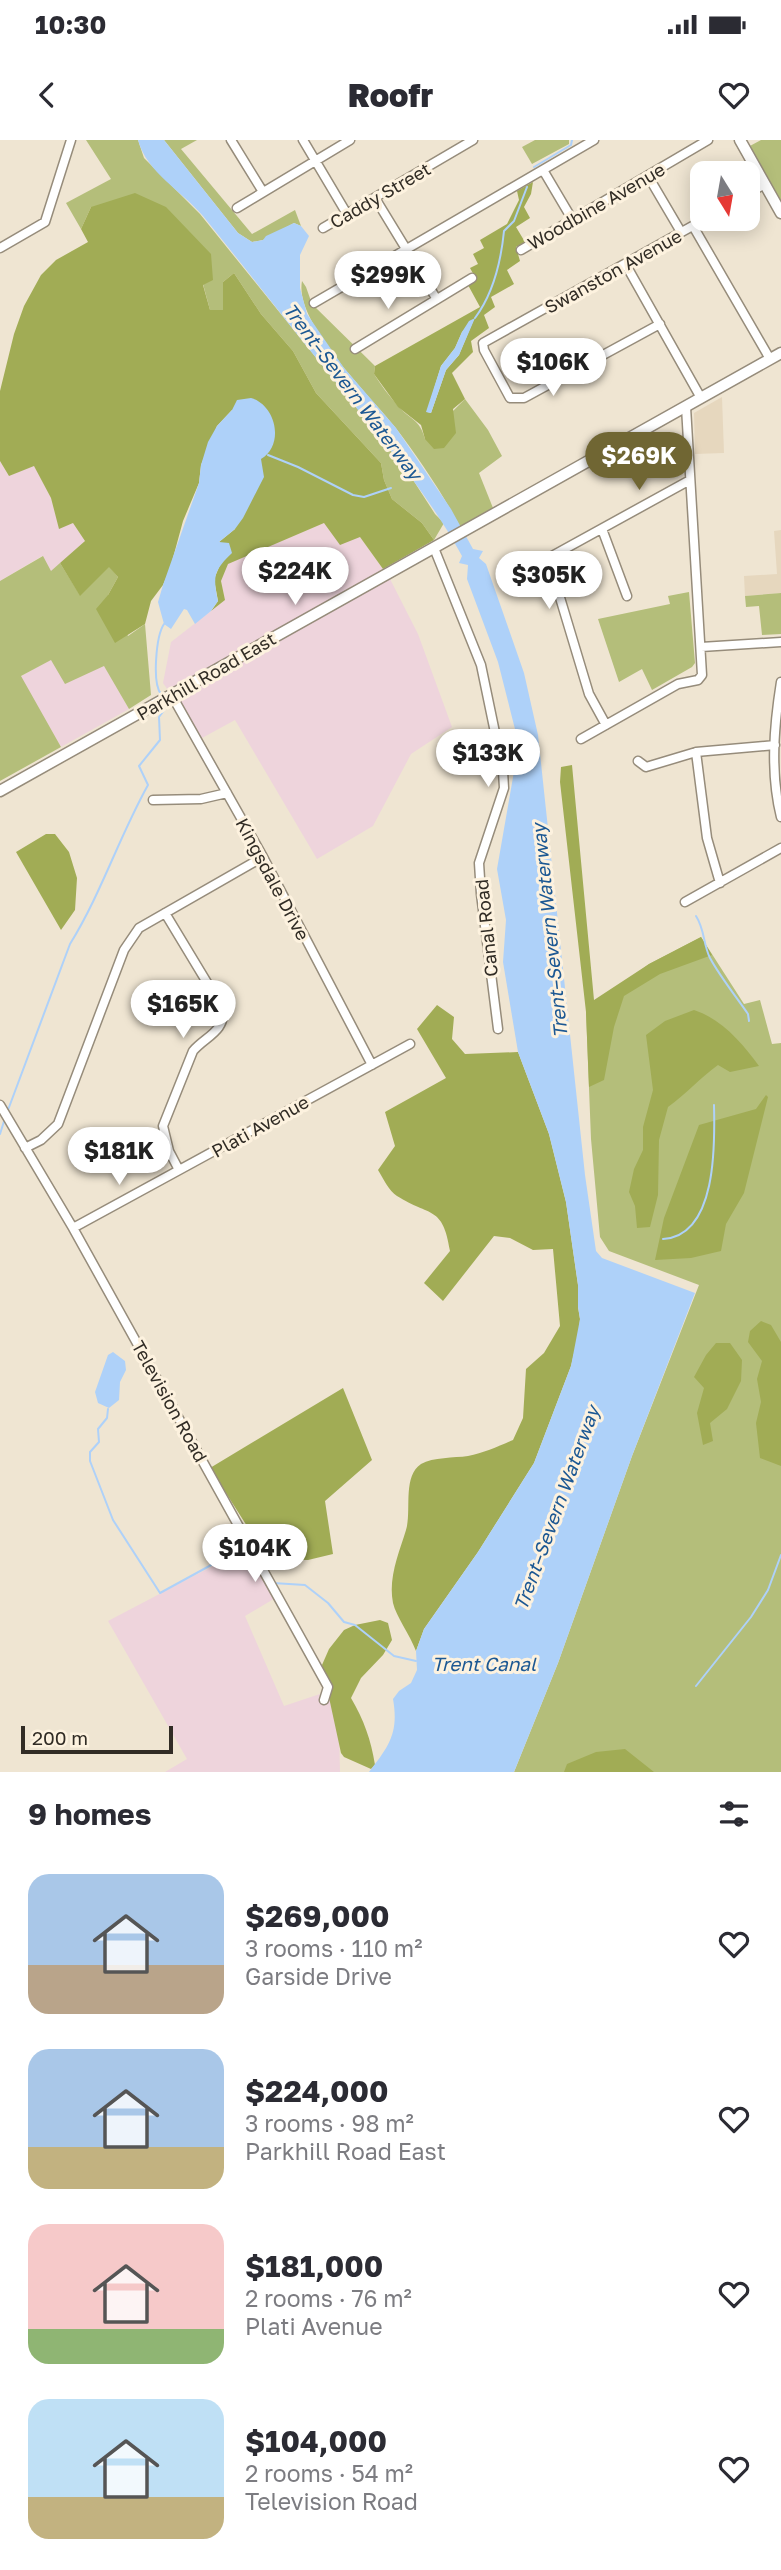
<!DOCTYPE html>
<meta charset="utf-8">
<style>
body{margin:0;font-family:"Golos Text",sans-serif;background:#f7f7f7;color:#2b2b33;height:100vh;display:flex;flex-direction:column;font-size:26px;white-space:nowrap}
*{box-sizing:border-box;margin:0}
p{font-size:23px;color:#7c7c81}
.icon{flex:none;width:38px;height:38px;fill:none;stroke:currentColor;stroke-width:2;stroke-linecap:round;stroke-linejoin:round}
.map{position:relative;height:1632px;overflow:hidden}
.side{display:flex;flex-direction:column;background:#fff;flex:1}
.side>*{flex:none}
.needle{width:46px;rotate:169deg}
.tools{position:absolute;left:690px;top:21px;display:grid;gap:14px}
.tools a{display:grid;place-items:center;width:70px;height:70px;border-radius:14px;background:#fff;box-shadow:0 4px 18px #0003;font-size:35px}
.scale{position:absolute;left:21px;bottom:18px;width:152px;box-sizing:border-box;padding-left:7px;border:4px solid #312c25;border-top:0;font-size:19px;line-height:24px;white-space:nowrap;color:#312c25;-webkit-text-stroke:5px #fdf2df;paint-order:stroke}
.price{position:absolute;translate:-50% -60px;padding:0 16px;border-radius:24px;background:#fff;color:#222;font-size:23px;line-height:46px;filter:drop-shadow(0 2px 4px #0008)}
.price::after{content:'';position:absolute;left:50%;top:42px;width:21px;height:16px;margin-left:-10px;background:inherit;clip-path:polygon(0 0,100% 0,50% 100%)}
.price.current{background:#706633;color:#fff}
ul{padding:0;list-style:none}
li{display:flex;align-items:center;gap:21px;height:175px;padding:0 28px}
li span{display:grid;place-items:center;flex:none;width:196px;height:140px;border-radius:21px;color:#555}
li>.icon{margin-inline-start:auto}
span .icon{width:84px;height:84px;fill:#fffc;stroke-width:1}
li b{font-size:30px}
h2{display:flex;justify-content:space-between;align-items:center;height:84px;padding:0 28px;font-size:30px}
.status{display:flex;justify-content:space-between;align-items:center;height:49px;padding:0 35px;background:#fff;direction:ltr}
.status svg{height:19px;fill:currentColor}
header{display:flex;justify-content:space-between;align-items:center;height:91px;padding:0 28px;background:#fff;font-size:32px;font-weight:800}
.map>svg:first-child{display:block}
</style>
<div class="status"><b>10:30</b><svg viewBox="0 0 49 12"><path d="M0 12V9h3v3zM5 12V6h3v6zM10 12V3h3v9zM15 12V0h3v12zM26 1h20v11H26zM47 4h2v5h-2z"/></svg></div>
<header><svg class="icon" aria-label="back" viewBox="0 0 24 24"><path d="M15 5l-7 7 7 7"/></svg>Roofr<svg class="icon" aria-label="heart" viewBox="0 0 24 24"><path d="M12 20l-8-8c-3-5 5-10 8-4 3-6 11-1 8 4z"/></svg></header>
<div class="map">
<svg width="781" height="1632" viewBox="0 0 781 1632">
<rect width="100%" height="100%" fill="#efe5d2"/>
<path fill="#e6d7be" d="M 722,257 L 724,313 L 695,314 L 694,273 Z
M 781,390 L 781,453 L 745,456 L 744,436 L 777,434 L 774,391 Z"/>
<path fill="#eed4dc" d="M 0,321 L 9,336 L 34,325 L 51,358 L 59,388 L 73,383 L 85,401 L 51,432 L 42,416 L 0,441 Z
M 324,383 L 360,397 L 390,439 L 418,494 L 452,587 L 411,614 L 373,686 L 317,719 L 235,580 L 202,598 L 163,543 L 171,502 L 225,460 L 221,441 L 227,424 Z
M 51,519 L 104,525 L 129,569 L 61,607 L 20,537 Z
M 249,1407 L 277,1457 L 245,1476 L 284,1566 L 338,1548 L 340,1632 L 165,1632 L 187,1619 L 108,1481 Z"/>
<path fill="#b4be7a" d="M 86,0 L 138,0 L 144,18 L 200,74 L 406,329 L 435,374 L 444,383 L 434,400 L 422,383 L 392,359 L 384,340 L 381,323 L 316,253 L 293,211 L 261,174 L 234,133 L 223,142 L 223,170 L 210,170 L 203,144 L 91,67 L 81,89 L 66,63 L 111,39 Z
M 164,0 L 197,0 L 181,9 L 252,94 L 295,70 L 301,86 L 294,83 L 263,100 L 252,102 L 238,93 Z
M 535,0 L 569,0 L 569,4 L 532,24 L 522,7 Z
M 761,0 L 781,0 L 781,63 L 748,7 Z
M 302,141 L 306,147 L 312,164 L 375,226 L 374,234 C 381,245 389,256 398,266 C 410,280 420,279 425,299 L 465,259 L 488,290 L 502,316 L 479,333 L 493,368 L 460,387 C 443,354 418,317 395,287 C 370,255 294,183 302,141 Z
M 43,416 L 51,431 L 60,423 L 80,455 L 109,426 L 118,437 L 108,455 L 128,496 L 145,484 L 151,555 L 129,569 L 104,526 L 65,544 L 51,520 L 21,536 L 61,607 L 0,641 L 0,441 Z
M 689,452 L 695,523 L 692,527 L 652,550 L 642,529 L 619,542 L 598,479 L 670,464 L 668,456 Z
M 781,453 L 781,494 L 762,495 L 759,466 L 746,467 L 745,456 Z
M 701,797 L 744,864 L 760,860 L 772,904 L 781,903 L 781,1632 L 514,1632 L 558,1523 L 632,1316 L 699,1145 L 609,1111 L 600,1097 L 591,999 L 586,872 L 649,824 Z"/>
<path fill="#a1ac55" fill-rule="evenodd" d="M 533,42 L 531,54 L 524,67 L 530,78 L 516,87 L 525,102 L 516,107 L 520,121 L 507,130 L 514,144 L 491,157 L 495,167 L 484,175 L 489,188 L 471,201 L 473,212 L 452,233 L 465,259 L 453,269 L 456,293 L 444,308 L 434,309 L 425,299 L 421,285 L 398,267 L 374,234 L 375,226 L 480,167 L 468,145 L 476,139 L 470,128 L 478,124 L 473,114 L 484,108 L 480,100 L 507,84 L 519,60 L 517,51 ZM 474,179 L 459,215 L 446,230 L 431,273 L 427,272 L 441,226 L 455,208 L 462,192 Z
M 135,53 L 166,67 L 211,114 L 213,140 L 203,145 L 210,170 L 223,170 L 223,142 L 234,133 L 261,174 L 293,211 L 316,253 L 381,323 L 384,340 L 392,359 L 422,383 L 434,400 L 383,429 L 360,397 L 340,405 L 324,383 L 228,424 L 221,441 L 225,460 L 211,471 L 218,461 L 214,439 L 220,425 L 222,404 L 219,402 L 235,389 L 232,270 L 217,286 L 201,325 L 199,343 L 183,381 L 170,429 L 163,445 L 151,461 L 145,484 L 115,503 L 96,469 L 108,455 L 118,437 L 109,427 L 80,456 L 60,423 L 85,401 L 73,383 L 59,389 L 51,358 L 34,326 L 9,336 L 0,321 L 0,251 L 14,194 L 24,166 L 41,135 L 56,120 L 88,102 L 81,89 L 91,67 Z
M 572,625 L 594,860 L 649,824 L 701,797 L 712,815 L 660,834 L 624,856 L 614,887 L 604,940 L 589,947 L 586,872 L 560,642 L 561,627 Z
M 46,694 L 55,694 L 69,712 L 77,738 L 75,770 L 61,790 L 16,712 Z
M 437,865 L 454,877 L 452,899 L 465,914 L 518,912 L 549,994 L 566,1062 L 578,1145 L 578,1167 L 580,1179 L 579,1193 L 571,1226 L 534,1323 L 478,1412 L 424,1489 L 416,1511 C 410,1495 396,1476 393,1463 C 388,1438 399,1413 406,1390 C 412,1371 402,1337 421,1324 C 433,1317 454,1318 468,1316 C 484,1313 499,1306 513,1300 L 523,1278 L 526,1229 L 544,1213 L 560,1186 L 553,1109 L 533,1110 L 510,1098 L 494,1096 L 443,1161 L 424,1143 L 450,1111 C 443,1065 430,1077 397,1056 C 389,1051 383,1038 378,1030 L 395,1006 L 385,972 L 446,938 L 417,889 Z
M 694,870 C 722,879 742,903 759,926 L 730,932 L 718,925 C 700,938 686,954 668,967 L 659,1000 L 658,1055 L 650,1087 L 637,1088 L 635,1066 L 629,1052 L 634,1029 L 643,1010 L 643,987 L 653,950 L 646,895 L 665,881 Z
M 766,955 L 768,957 L 744,1053 L 726,1084 L 721,1111 L 691,1118 L 655,1120 L 664,1078 L 699,985 L 756,969 Z
M 761,1181 L 771,1185 L 781,1202 L 781,1326 L 760,1318 L 756,1283 L 761,1262 L 757,1239 L 762,1221 L 748,1202 L 750,1191 Z
M 716,1203 L 730,1203 L 742,1220 L 741,1241 L 727,1269 L 710,1283 L 713,1301 L 703,1305 L 697,1273 L 704,1248 L 694,1237 L 706,1215 Z
M 343,1248 L 372,1320 L 325,1361 L 333,1414 L 308,1420 L 268,1419 L 210,1328 Z
M 380,1480 L 388,1483 L 392,1500 L 383,1515 L 361,1538 L 351,1558 C 364,1580 371,1600 375,1625 L 371,1629 L 344,1617 L 341,1613 L 322,1525 L 329,1509 L 344,1490 L 355,1485 Z
M 625,1609 L 654,1632 L 564,1632 L 567,1624 L 596,1612 Z"/>
<path fill="#aed1f9" d="M 138,0 L 164,0 L 238,93 L 252,102 L 263,100 L 266,96 L 294,83 L 301,86 L 309,96 L 300,115 L 300,148 L 307,174 L 344,228 L 396,288 L 451,369 L 473,409 L 483,411 L 479,418 L 486,424 L 524,533 L 538,595 L 585,1035 L 596,1111 L 602,1118 L 695,1153 L 632,1316 L 558,1523 L 514,1632 L 369,1632 C 389,1606 399,1593 393,1559 L 399,1551 L 411,1543 L 417,1530 L 416,1511 L 424,1489 L 478,1412 L 534,1323 L 571,1226 L 580,1179 L 578,1167 L 578,1145 L 566,1062 L 549,994 L 518,912 L 503,822 L 506,780 L 497,729 L 516,620 L 517,597 L 498,522 L 467,439 L 468,425 L 459,423 L 462,416 C 426,350 377,294 330,235 C 287,182 246,129 203,76 C 182,51 147,33 138,0 Z
M 475,178 L 459,215 L 446,230 L 431,273 L 426,272 L 441,226 L 455,208 L 462,192 L 469,181 Z
M 251,258 C 276,265 285,305 261,319 L 264,337 L 243,378 L 235,389 L 219,402 L 229,403 L 232,413 C 213,431 213,437 218,461 L 211,471 L 195,484 L 187,470 L 184,469 L 171,489 L 164,484 L 158,462 L 163,445 L 199,343 L 201,325 L 208,302 L 217,286 L 232,270 L 237,260 Z
M 113,1212 L 125,1221 L 126,1230 L 120,1242 L 119,1260 L 109,1268 L 98,1263 L 95,1252 L 108,1215 Z"/>
<g fill="none" stroke-linecap="round" stroke-linejoin="round">
<path stroke="#aed1f9" stroke-width="2" d="M 534,27 L 571,5 L 572,0
M 475,178 C 493,154 501,121 504,91 L 514,81 L 527,47
M 268,315 L 298,327 L 353,355 L 364,357 L 391,348
M 161,554 C 152,543 156,496 164,484
M 696,776 C 705,790 703,804 710,818 C 719,835 737,858 748,874 L 749,881
M 8,970 L 70,804 C 101,754 119,697 148,645 L 139,626 L 160,600 L 159,577 L 165,569 L 164,563
M 0,994 L 5,978
M 663,1099 C 717,1096 715,1004 714,965
M 108,1269 L 107,1278 L 98,1289 L 99,1302 L 90,1312 L 90,1321 L 113,1380 L 160,1453 L 246,1406
M 273,1443 L 305,1445 L 328,1463 L 344,1482 L 355,1485 L 394,1516 L 416,1521
M 696,1546 L 751,1477 L 768,1450 L 781,1415"/>
<g stroke="#968c7b" stroke-width="11">
<path id="minor" d="M 231,0 L 263,52
M 303,0 L 347,74
M 543,30 L 572,79
M 648,36 L 681,92
M 747,54 L 765,44
M 375,58 L 436,158
M 237,68 L 350,0
M 693,86 L 770,219
M 323,88 L 473,0
M 0,108 L 45,82 L 71,0
M 521,110 L 708,0
M 626,125 L 701,258
M 314,163 L 594,0
M 660,184 L 524,258 L 510,258 L 484,210 L 483,203 L 705,79
M 355,209 L 472,138
M 602,389 L 627,456
M 434,408 L 481,525 L 503,631 L 504,648 L 479,723 L 481,754 L 498,889
M 701,507 L 781,502
M 781,542 C 774,586 770,633 781,677
M 171,554 L 263,717 L 372,925
M 606,585 L 589,554 L 549,421 L 552,416 L 690,340
M 581,599 L 678,544 L 698,540 L 702,535 L 686,267
M 696,612 L 707,698 L 720,743
M 638,621 L 646,627 L 696,612 L 775,605
M 153,660 L 201,659 L 227,653
M 685,762 L 781,708
M 165,773 L 223,869 C 225,892 206,896 193,911 L 163,986 L 169,1011 L 179,1030
M 0,965 L 73,1088 L 328,1547 L 324,1560
M 25,1008 L 41,1000 L 58,984 L 124,810 L 139,788 L 263,717
M 73,1088 L 410,904"/>
</g>
<g stroke="#968c7b" stroke-width="13">
<path id="major" d="M 740,0 L 781,73
M 0,651 L 781,213"/>
</g>
<use href="#minor" stroke="#fff" stroke-width="8"/>
<use href="#major" stroke="#fff" stroke-width="10"/>
</g>
<g text-anchor="middle" dominant-baseline="central" stroke-width="6" stroke-linejoin="round" paint-order="stroke">
<g font-size="18" fill="#312c25" stroke="#fdf2df">
<text transform="translate(380 55) rotate(-30)">Caddy Street</text>
<text transform="translate(596 66) rotate(-30)">Woodbine Avenue</text>
<text transform="translate(613 131) rotate(-29)">Swanston Avenue</text>
<text transform="translate(206 536) rotate(-30)">Parkhill Road East</text>
<text transform="translate(273 739) rotate(62)">Kingsdale Drive</text>
<text transform="translate(486 788) rotate(-96)">Canal Road</text>
<text transform="translate(260 986) rotate(-29)">Plati Avenue</text>
<text transform="translate(170 1261) rotate(61)">Television Road</text>
</g>
<g font-size="19" font-style="italic" fill="#1c5893" stroke="#fdf2df">
<text transform="translate(353 251) rotate(53)">Trent–Severn Waterway</text>
<text transform="translate(549 791) rotate(-96)">Trent–Severn Waterway</text>
<text transform="translate(556 1368) rotate(-70)">Trent–Severn Waterway</text>
<text x="484" y="1523">Trent Canal</text>
</g>
</g>
</svg>
<div class="tools">
<a><svg class="needle" viewBox="-14 -14 28 28"><path d="M0-13l5 13h-10z" fill="#e53935"/><path d="M0 13l5-13h-10z" fill="#7c7c81"/></svg></a>
</div>
<div class="scale">200 m</div>
<b class="price" style="left:388px;top:171px">$299K</b>
<b class="price" style="left:553px;top:258px">$106K</b>
<b class="price current" style="left:639px;top:352px">$269K</b>
<b class="price" style="left:295px;top:467px">$224K</b>
<b class="price" style="left:549px;top:471px">$305K</b>
<b class="price" style="left:488px;top:649px">$133K</b>
<b class="price" style="left:183px;top:900px">$165K</b>
<b class="price" style="left:119px;top:1047px">$181K</b>
<b class="price" style="left:255px;top:1444px">$104K</b>
</div>
<section class="side">
<h2>9 homes<svg class="icon" aria-label="filters" viewBox="0 0 24 24"><path d="M4 7h16M4 17h16"/><circle cx="9" cy="7" r="2"/><circle cx="15" cy="17" r="2"/></svg></h2>
<ul>
<li><span style="background:linear-gradient(#a9c7e8 65%,#b9a48a 0)"><svg class="icon" aria-label="home" viewBox="0 0 24 24"><path d="M3 11l9-7 9 7M6 9v11h12V9"/></svg></span><div><b>$269,000</b><p>3 rooms · 110 m²</p><p>Garside Drive</p></div><svg class="icon" aria-label="heart" viewBox="0 0 24 24"><path d="M12 20l-8-8c-3-5 5-10 8-4 3-6 11-1 8 4z"/></svg></li>
<li><span style="background:linear-gradient(#a9c7e8 70%,#c2b280 0)"><svg class="icon" aria-label="home" viewBox="0 0 24 24"><path d="M3 11l9-7 9 7M6 9v11h12V9"/></svg></span><div><b>$224,000</b><p>3 rooms · 98 m²</p><p>Parkhill Road East</p></div><svg class="icon" aria-label="heart" viewBox="0 0 24 24"><path d="M12 20l-8-8c-3-5 5-10 8-4 3-6 11-1 8 4z"/></svg></li>
<li><span style="background:linear-gradient(#f6c9c9 75%,#8fb573 0)"><svg class="icon" aria-label="home" viewBox="0 0 24 24"><path d="M3 11l9-7 9 7M6 9v11h12V9"/></svg></span><div><b>$181,000</b><p>2 rooms · 76 m²</p><p>Plati Avenue</p></div><svg class="icon" aria-label="heart" viewBox="0 0 24 24"><path d="M12 20l-8-8c-3-5 5-10 8-4 3-6 11-1 8 4z"/></svg></li>
<li><span style="background:linear-gradient(#bfe0f5 70%,#c2b280 0)"><svg class="icon" aria-label="home" viewBox="0 0 24 24"><path d="M3 11l9-7 9 7M6 9v11h12V9"/></svg></span><div><b>$104,000</b><p>2 rooms · 54 m²</p><p>Television Road</p></div><svg class="icon" aria-label="heart" viewBox="0 0 24 24"><path d="M12 20l-8-8c-3-5 5-10 8-4 3-6 11-1 8 4z"/></svg></li>
</ul>
</section>
